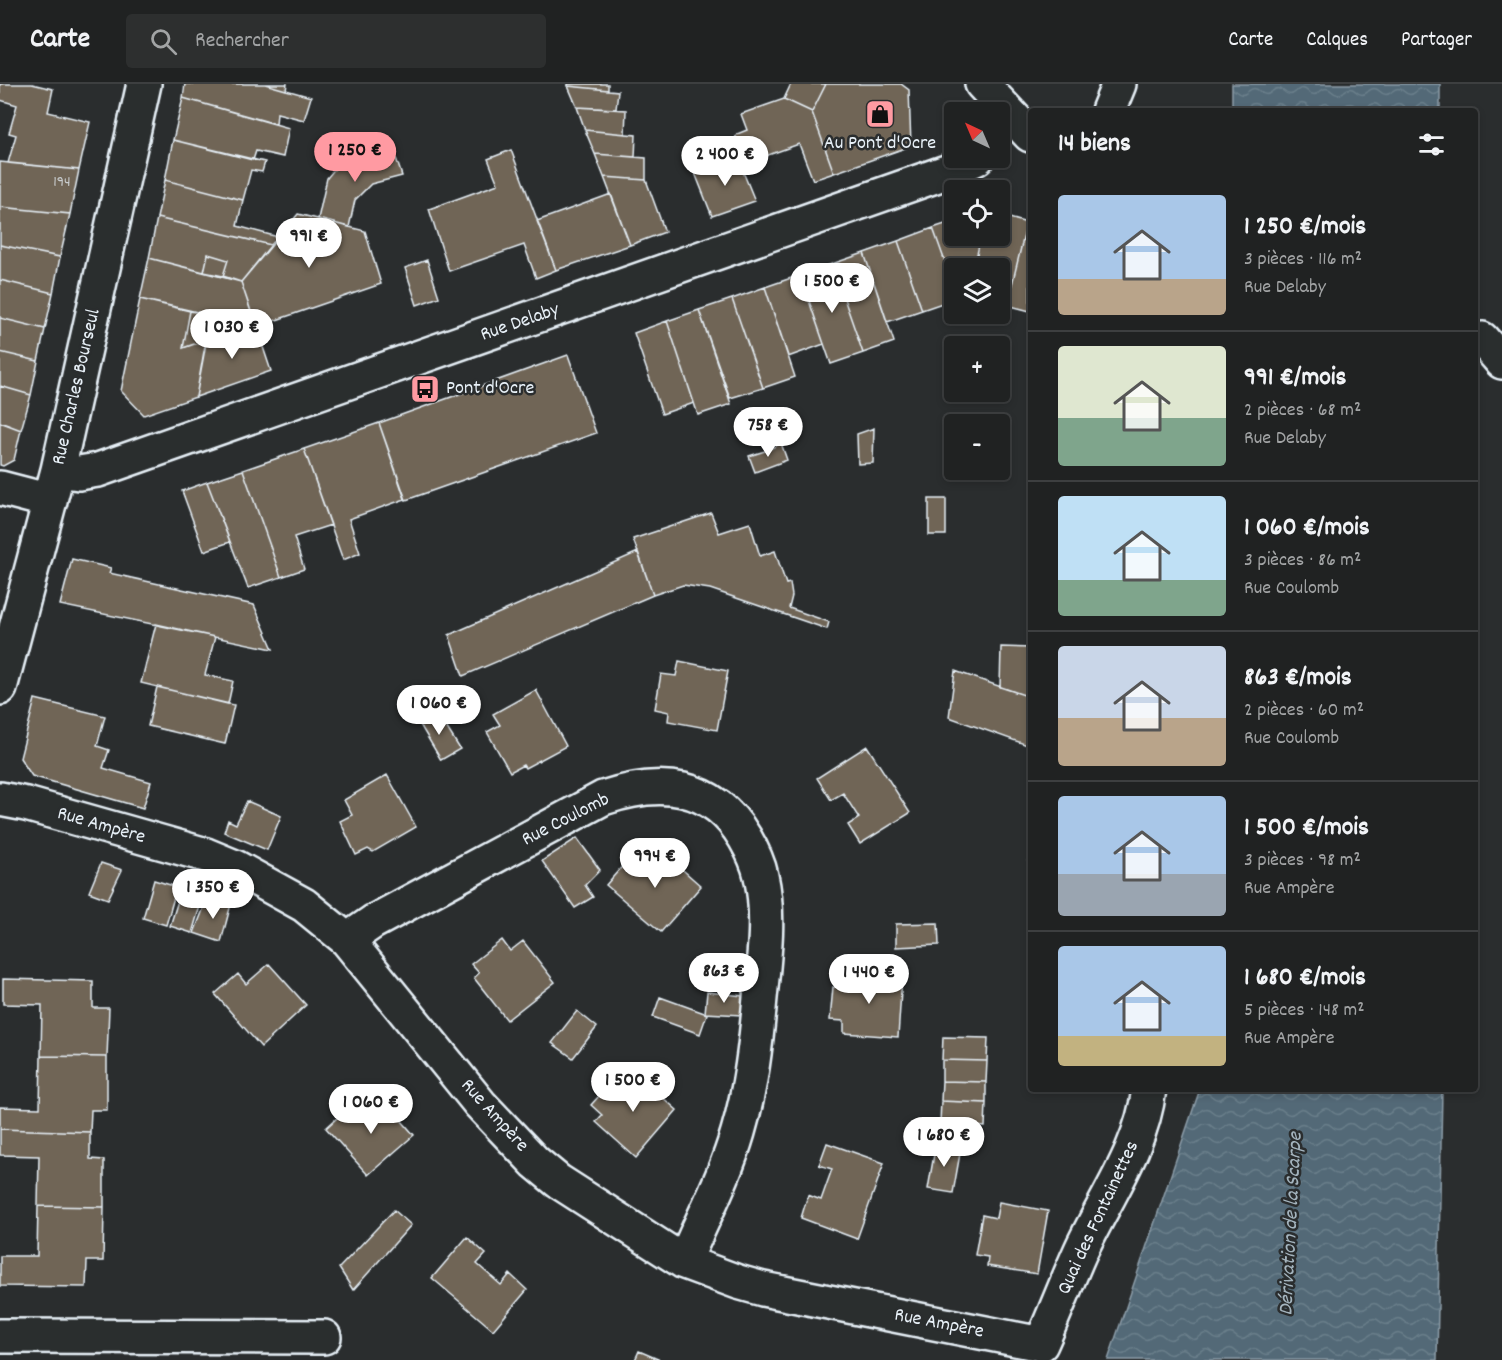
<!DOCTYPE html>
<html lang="fr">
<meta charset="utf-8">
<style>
body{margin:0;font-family:Dekko,sans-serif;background:#2d2f2f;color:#f1f3f6;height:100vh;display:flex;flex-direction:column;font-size:22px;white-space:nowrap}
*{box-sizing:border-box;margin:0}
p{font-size:20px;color:#a2a4a5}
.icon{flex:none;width:33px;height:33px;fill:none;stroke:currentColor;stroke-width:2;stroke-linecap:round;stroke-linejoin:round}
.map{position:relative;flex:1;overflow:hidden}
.panel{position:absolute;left:1028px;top:24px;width:450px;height:984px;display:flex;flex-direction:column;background:#202222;border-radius:6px;box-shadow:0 3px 9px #0003,0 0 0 2px #3d3f40}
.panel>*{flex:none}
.needle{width:39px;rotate:316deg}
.fabs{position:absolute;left:944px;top:18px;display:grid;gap:12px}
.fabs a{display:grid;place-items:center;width:66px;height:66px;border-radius:6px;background:#202222;box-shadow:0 3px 9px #0003,0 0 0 2px #3d3f40;font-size:30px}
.price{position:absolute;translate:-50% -51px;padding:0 14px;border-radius:21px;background:#fff;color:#222;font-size:20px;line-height:39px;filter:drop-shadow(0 2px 3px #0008)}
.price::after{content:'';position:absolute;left:50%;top:36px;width:18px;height:14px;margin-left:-9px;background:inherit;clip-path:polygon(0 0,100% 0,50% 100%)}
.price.current{background:#ff9aa2;color:#111}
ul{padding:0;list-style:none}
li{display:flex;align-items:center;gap:18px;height:150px;padding:0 30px}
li+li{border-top:2px solid #3d3f40}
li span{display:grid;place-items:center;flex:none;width:168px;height:120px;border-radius:6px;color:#555}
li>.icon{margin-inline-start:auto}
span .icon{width:72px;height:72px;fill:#fffc;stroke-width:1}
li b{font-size:26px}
h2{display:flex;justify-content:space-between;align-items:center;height:72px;padding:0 30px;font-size:26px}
header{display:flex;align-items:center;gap:36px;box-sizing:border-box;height:84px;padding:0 30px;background:#202222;border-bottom:2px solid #3d3f40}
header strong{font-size:28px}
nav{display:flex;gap:33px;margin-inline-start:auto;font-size:21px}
.search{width:420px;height:54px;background:#2d2f2f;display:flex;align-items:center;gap:15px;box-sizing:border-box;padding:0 21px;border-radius:6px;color:#a2a4a5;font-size:22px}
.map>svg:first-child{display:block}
</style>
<header>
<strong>Carte</strong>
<div class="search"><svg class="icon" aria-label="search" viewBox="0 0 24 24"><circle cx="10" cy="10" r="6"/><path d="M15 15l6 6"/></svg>Rechercher</div>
<nav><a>Carte</a><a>Calques</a><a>Partager</a></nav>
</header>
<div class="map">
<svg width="1502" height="1276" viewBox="0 0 1502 1276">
<defs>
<pattern id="water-waves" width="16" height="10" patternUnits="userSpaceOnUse" patternTransform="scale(1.5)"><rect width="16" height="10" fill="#526977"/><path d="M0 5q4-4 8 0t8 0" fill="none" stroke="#6b7f8b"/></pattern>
</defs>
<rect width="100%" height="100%" fill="#2a2d2e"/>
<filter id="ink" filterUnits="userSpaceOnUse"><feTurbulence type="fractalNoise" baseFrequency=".0167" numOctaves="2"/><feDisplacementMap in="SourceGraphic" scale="12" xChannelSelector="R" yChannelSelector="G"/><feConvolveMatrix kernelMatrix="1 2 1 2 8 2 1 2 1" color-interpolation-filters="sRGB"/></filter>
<g filter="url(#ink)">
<path fill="url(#water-waves)" stroke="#8e9fab" stroke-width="1.5" d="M 1232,0 L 1440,0 L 1440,27 L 1232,27 Z
M 1200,1005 L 1442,1005 L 1437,1276 L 1108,1276 Z"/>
<path fill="#706557" stroke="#e8f1f8" stroke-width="1.5" d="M 0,0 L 32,0 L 53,5 L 48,28 L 90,38 L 79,86 L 8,79 L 16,51 L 9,49 L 17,21 L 0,16 Z
M 185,0 L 265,0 L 311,13 L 304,36 L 277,29 L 276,40 L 183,14 Z
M 265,0 L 287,0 L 286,6 Z
M 568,0 L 608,0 L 608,6 L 568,2 Z
M 791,0 L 826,0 L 812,28 L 784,15 Z
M 826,0 L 901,0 L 909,6 L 911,62 L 834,89 L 812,28 Z
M 568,2 L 618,7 L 616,25 L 577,23 Z
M 183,14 L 289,44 L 283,73 L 256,67 L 253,76 L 173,56 Z
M 784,15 L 812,28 L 834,89 L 813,96 L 799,60 L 746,79 L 735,55 L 737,50 L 747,46 L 741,30 Z
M 577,23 L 626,26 L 625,50 L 585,46 Z
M 585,46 L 636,51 L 635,73 L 595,70 Z
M 173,56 L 265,78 L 262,88 L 251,86 L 243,116 L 165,96 Z
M 392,62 L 402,92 L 371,100 L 355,116 L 349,143 L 318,135 L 327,94 L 344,74 Z
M 511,66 L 556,186 L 536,194 L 524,161 L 449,187 L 429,125 L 498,100 L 488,75 Z
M 595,70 L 646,74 L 646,96 L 604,93 Z
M 737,73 L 755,117 L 712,132 L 695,89 Z
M 0,78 L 79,86 L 70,130 L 0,123 Z
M 604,93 L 646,96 L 665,148 L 630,161 Z
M 165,96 L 243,116 L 237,142 L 278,153 L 271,161 L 157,134 Z
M 611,110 L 630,161 L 556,186 L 537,137 Z
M 0,123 L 70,130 L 60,173 L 0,161 Z
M 298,130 L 365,147 L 381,200 L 256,243 L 241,198 Z
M 999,131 L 1027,139 L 1007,221 L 999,219 L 999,184 L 974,184 L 981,152 L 999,152 Z
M 157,134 L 271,161 L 241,198 L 223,192 L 228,176 L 208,170 L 204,188 L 149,174 Z
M 954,137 L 954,152 L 981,152 L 974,184 L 954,184 L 954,203 L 933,144 Z
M 1027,139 L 1030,140 L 1030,227 L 1007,221 Z
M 933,144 L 954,203 L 954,215 L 922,226 L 898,157 Z
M 898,157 L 922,226 L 887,238 L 864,169 Z
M 0,161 L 60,173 L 53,209 L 0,196 Z
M 864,169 L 894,258 L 863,269 L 832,180 Z
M 208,170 L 228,176 L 223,192 L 204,188 Z
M 149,174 L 241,198 L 255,239 L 206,259 L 211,231 L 140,215 Z
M 427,176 L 439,213 L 417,221 L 405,184 Z
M 832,180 L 863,269 L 831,280 L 800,191 Z
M 800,191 L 824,260 L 788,273 L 765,203 Z
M 0,196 L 53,209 L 45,245 L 0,234 Z
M 765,203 L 795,293 L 763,304 L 732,215 Z
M 140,215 L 190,227 L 183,264 L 206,256 L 196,313 L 144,331 L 121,307 Z
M 732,215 L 763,304 L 730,314 L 699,226 Z
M 699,226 L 731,320 L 698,331 L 667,237 Z
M 190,227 L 211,231 L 206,256 L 183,264 Z
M 0,234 L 45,245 L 38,277 L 0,268 Z
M 667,237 L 694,319 L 662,330 L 634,249 Z
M 255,239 L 271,287 L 196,313 L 206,259 Z
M 0,268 L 38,277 L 31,311 L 0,302 Z
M 568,271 L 596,349 L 406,416 L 379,339 Z
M 0,302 L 31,311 L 21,346 L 0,338 Z
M 0,338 L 21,346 L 14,376 L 3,382 L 0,381 Z
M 379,339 L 405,415 L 349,435 L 360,469 L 343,476 L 304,365 Z
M 874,344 L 873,379 L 858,380 L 857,350 Z
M 781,359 L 787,376 L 755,388 L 749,372 L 768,366 Z
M 304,365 L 331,441 L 294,453 L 304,485 L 281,493 L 243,386 Z
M 243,386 L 281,493 L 248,504 L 207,398 Z
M 207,398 L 230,458 L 204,467 L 182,407 Z
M 929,415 L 946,415 L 946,451 L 929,451 Z
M 711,429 L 719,449 L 750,439 L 760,472 L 775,467 L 786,500 L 790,499 L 792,512 L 789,524 L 829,538 L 827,545 L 710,505 L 683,501 L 653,511 L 633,455 Z
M 638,468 L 653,511 L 463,592 L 449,551 Z
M 72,475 L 111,484 L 109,489 L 254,521 L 273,565 L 60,521 Z
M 156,540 L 215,553 L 205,591 L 233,597 L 228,620 L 141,599 Z
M 1001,563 L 1030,564 L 1030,613 L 1000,603 Z
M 679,577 L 728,587 L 717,646 L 668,637 L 669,628 L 655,625 L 661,590 L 676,592 Z
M 955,587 L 1030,613 L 1030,662 L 949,633 Z
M 157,603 L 234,621 L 225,660 L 148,642 Z
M 536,606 L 566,662 L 525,684 L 523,681 L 510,688 L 487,648 L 500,641 L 493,630 Z
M 35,615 L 105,632 L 97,662 L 109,666 L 103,684 L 151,698 L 143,724 L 32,692 L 20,674 Z
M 437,628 L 460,665 L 441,676 L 419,639 Z
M 867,662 L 910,729 L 860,760 L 848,741 L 859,734 L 843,709 L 831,716 L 817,694 Z
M 387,691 L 416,743 L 373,768 L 368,765 L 356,771 L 340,737 L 352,731 L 344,716 Z
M 247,717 L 281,732 L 267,766 L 224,748 L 228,736 L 236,740 Z
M 577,754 L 600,786 L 585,801 L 593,813 L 575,824 L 542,777 Z
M 1029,760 L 1030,760 L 1030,804 L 1028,804 Z
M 658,764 L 701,802 L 661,848 L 606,801 L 626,778 L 638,788 Z
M 101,779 L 122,786 L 108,815 L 89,808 Z
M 154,796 L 177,803 L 166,841 L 143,834 Z
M 182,804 L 203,812 L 192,849 L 170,842 Z
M 1028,804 L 1030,804 L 1030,844 L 1029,844 Z
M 208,813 L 231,820 L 221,858 L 194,849 Z
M 938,839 L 939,861 L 896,863 L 896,840 Z
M 502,856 L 510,867 L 523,857 L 555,898 L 507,936 L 474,894 L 479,889 L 471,880 Z
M 269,880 L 306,921 L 261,963 L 215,910 L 238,890 L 246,900 Z
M 851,888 L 902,892 L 898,953 L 844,949 L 844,937 L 830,936 L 833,903 L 849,904 Z
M 3,895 L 93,897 L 93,924 L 109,924 L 107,973 L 41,972 L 42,921 L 3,920 Z
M 707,908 L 743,912 L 742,931 L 705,929 Z
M 660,913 L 707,930 L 700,950 L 653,933 Z
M 577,927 L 597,943 L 573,974 L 552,959 Z
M 943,953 L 988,954 L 987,977 L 942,976 Z
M 41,972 L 107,973 L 107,1026 L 91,1026 L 90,1048 L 0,1045 L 0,1023 L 40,1024 Z
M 942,976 L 987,977 L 986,998 L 942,997 Z
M 637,991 L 677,1026 L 636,1074 L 596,1038 L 602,1031 L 591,1021 L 616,993 L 626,1002 Z
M 942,997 L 986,998 L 986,1019 L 941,1017 Z
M 382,1014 L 414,1051 L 368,1091 L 326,1044 L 349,1023 L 359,1034 Z
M 941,1017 L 986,1019 L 985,1043 L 940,1039 Z
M 0,1045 L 90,1048 L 90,1075 L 104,1076 L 104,1123 L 38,1122 L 39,1072 L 0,1071 Z
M 827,1059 L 884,1079 L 857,1155 L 801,1134 L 808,1111 L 821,1116 L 832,1085 L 819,1081 Z
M 936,1059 L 961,1064 L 953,1109 L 928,1105 Z
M 999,1118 L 1048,1127 L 1037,1190 L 987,1182 L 988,1173 L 975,1171 L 982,1131 L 996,1134 Z
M 38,1122 L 104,1123 L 103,1177 L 87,1177 L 86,1203 L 0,1202 L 0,1172 L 37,1172 Z
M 394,1126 L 411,1141 L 353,1206 L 339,1184 Z
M 467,1153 L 486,1170 L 477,1180 L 501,1201 L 510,1190 L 527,1206 L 493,1246 L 432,1194 Z
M 639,1267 L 660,1276 L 635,1276 Z"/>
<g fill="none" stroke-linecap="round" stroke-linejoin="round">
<g stroke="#e8f1f8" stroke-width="38">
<path id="minor" d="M 982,0 L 1030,51
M 1108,27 L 1119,0
M 1482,255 L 1502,278
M 58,386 L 79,389 L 98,386 L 952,86 L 977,74
M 0,404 L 50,417
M 0,604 L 58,386 L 144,0
M 0,715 L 26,720 L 206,771 L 235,783 L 304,821 L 347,856 L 480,1020 L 535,1078 L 558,1097 L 684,1178 L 738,1198 L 763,1205 L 1041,1260 C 1055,1229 1067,1197 1081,1166 C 1106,1113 1142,1064 1149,1005
M 347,856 L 373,838 L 603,714 C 659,695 712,698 745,754 C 752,766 758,778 761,792 C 770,831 764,873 760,914 C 756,959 751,1004 738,1048 C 725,1093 702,1135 684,1178
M 0,1252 L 324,1253"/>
</g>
<use href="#minor" stroke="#2a2d2e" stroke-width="33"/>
</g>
</g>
<defs>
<g id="shop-square" transform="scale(1.5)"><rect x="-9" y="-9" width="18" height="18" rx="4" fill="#ff9aa2" stroke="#2a2d2e"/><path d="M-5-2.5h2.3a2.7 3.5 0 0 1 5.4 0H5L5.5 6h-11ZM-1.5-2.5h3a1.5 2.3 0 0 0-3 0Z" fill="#111"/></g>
<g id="bus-square" transform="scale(1.5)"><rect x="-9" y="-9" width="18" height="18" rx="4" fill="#ff9aa2" stroke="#2a2d2e"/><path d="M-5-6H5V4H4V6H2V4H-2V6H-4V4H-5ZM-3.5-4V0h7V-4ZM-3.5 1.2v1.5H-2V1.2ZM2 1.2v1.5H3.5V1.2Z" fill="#111"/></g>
</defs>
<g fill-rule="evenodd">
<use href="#shop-square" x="880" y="30"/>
<use href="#bus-square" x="425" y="305"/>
</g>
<g text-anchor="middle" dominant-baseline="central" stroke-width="5" stroke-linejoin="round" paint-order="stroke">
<g font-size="16" fill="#caced0">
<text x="62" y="98">194</text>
</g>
<g font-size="20" fill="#e8f1f8" stroke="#2a2d2e">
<text x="880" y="60">Au Pont d'Ocre</text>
<text x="446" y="305" text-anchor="start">Pont d'Ocre</text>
</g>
<g font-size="20" fill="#e8f1f8" stroke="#2a2d2e">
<text transform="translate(520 239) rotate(-19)">Rue Delaby</text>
<text transform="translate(77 303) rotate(-77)">Rue Charles Bourseul</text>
<text transform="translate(566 736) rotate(-27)">Rue Coulomb</text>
<text transform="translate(101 742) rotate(16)">Rue Ampère</text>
<text transform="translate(494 1032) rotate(48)">Rue Ampère</text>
<text transform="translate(1099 1134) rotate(-65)">Quai des Fontainettes</text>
<text transform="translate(939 1240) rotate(11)">Rue Ampère</text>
</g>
<g font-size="21" font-style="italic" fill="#a4b4be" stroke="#2a2d2e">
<text transform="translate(1292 1140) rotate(-87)">Dérivation de la Scarpe</text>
</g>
</g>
</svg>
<div class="fabs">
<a><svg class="needle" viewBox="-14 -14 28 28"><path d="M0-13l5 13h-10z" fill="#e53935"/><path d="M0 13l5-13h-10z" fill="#a2a4a5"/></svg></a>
<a><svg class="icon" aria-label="locate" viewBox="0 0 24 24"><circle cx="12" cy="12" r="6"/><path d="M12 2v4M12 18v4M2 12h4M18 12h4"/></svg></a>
<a><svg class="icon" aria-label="layers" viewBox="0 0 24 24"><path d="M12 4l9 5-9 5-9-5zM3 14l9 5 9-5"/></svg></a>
<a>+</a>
<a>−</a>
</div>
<b class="price current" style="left:355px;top:99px">1 250 €</b>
<b class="price" style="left:725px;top:103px">2 400 €</b>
<b class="price" style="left:309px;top:185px">991 €</b>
<b class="price" style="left:832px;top:230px">1 500 €</b>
<b class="price" style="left:232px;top:276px">1 030 €</b>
<b class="price" style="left:768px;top:374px">758 €</b>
<b class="price" style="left:439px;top:652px">1 060 €</b>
<b class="price" style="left:655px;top:805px">994 €</b>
<b class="price" style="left:213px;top:836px">1 350 €</b>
<b class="price" style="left:724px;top:920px">863 €</b>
<b class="price" style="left:869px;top:921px">1 440 €</b>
<b class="price" style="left:633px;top:1029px">1 500 €</b>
<b class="price" style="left:371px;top:1051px">1 060 €</b>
<b class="price" style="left:944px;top:1084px">1 680 €</b>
<section class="panel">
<h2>14 biens<svg class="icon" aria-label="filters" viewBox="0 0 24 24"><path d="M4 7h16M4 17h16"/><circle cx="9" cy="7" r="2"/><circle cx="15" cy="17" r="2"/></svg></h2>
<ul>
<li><span style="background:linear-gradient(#a9c7e8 70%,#b9a48a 0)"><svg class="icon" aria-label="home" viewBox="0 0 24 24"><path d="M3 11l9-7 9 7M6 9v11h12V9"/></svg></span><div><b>1 250 €/mois</b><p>3 pièces · 116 m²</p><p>Rue Delaby</p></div></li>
<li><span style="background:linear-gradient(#dfe7d0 60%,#7fa58c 0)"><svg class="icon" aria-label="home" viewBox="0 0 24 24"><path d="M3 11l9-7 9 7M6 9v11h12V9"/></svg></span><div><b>991 €/mois</b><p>2 pièces · 68 m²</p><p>Rue Delaby</p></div></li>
<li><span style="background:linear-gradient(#bfe0f5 70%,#7fa58c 0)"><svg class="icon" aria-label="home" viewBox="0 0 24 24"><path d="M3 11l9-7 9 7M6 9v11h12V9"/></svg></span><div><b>1 060 €/mois</b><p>3 pièces · 86 m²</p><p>Rue Coulomb</p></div></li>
<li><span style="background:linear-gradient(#c9d6e8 60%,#b9a48a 0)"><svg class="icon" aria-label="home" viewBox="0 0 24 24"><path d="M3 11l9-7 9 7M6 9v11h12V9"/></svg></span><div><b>863 €/mois</b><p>2 pièces · 60 m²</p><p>Rue Coulomb</p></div></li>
<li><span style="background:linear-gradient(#a9c7e8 65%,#9aa5b1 0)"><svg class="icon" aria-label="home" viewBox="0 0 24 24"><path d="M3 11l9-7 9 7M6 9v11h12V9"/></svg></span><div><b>1 500 €/mois</b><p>3 pièces · 98 m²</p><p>Rue Ampère</p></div></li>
<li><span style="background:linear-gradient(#a9c7e8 75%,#c2b280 0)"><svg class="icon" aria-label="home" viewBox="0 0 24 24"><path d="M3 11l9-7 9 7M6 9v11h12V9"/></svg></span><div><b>1 680 €/mois</b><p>5 pièces · 148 m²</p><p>Rue Ampère</p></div></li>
</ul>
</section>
</div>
